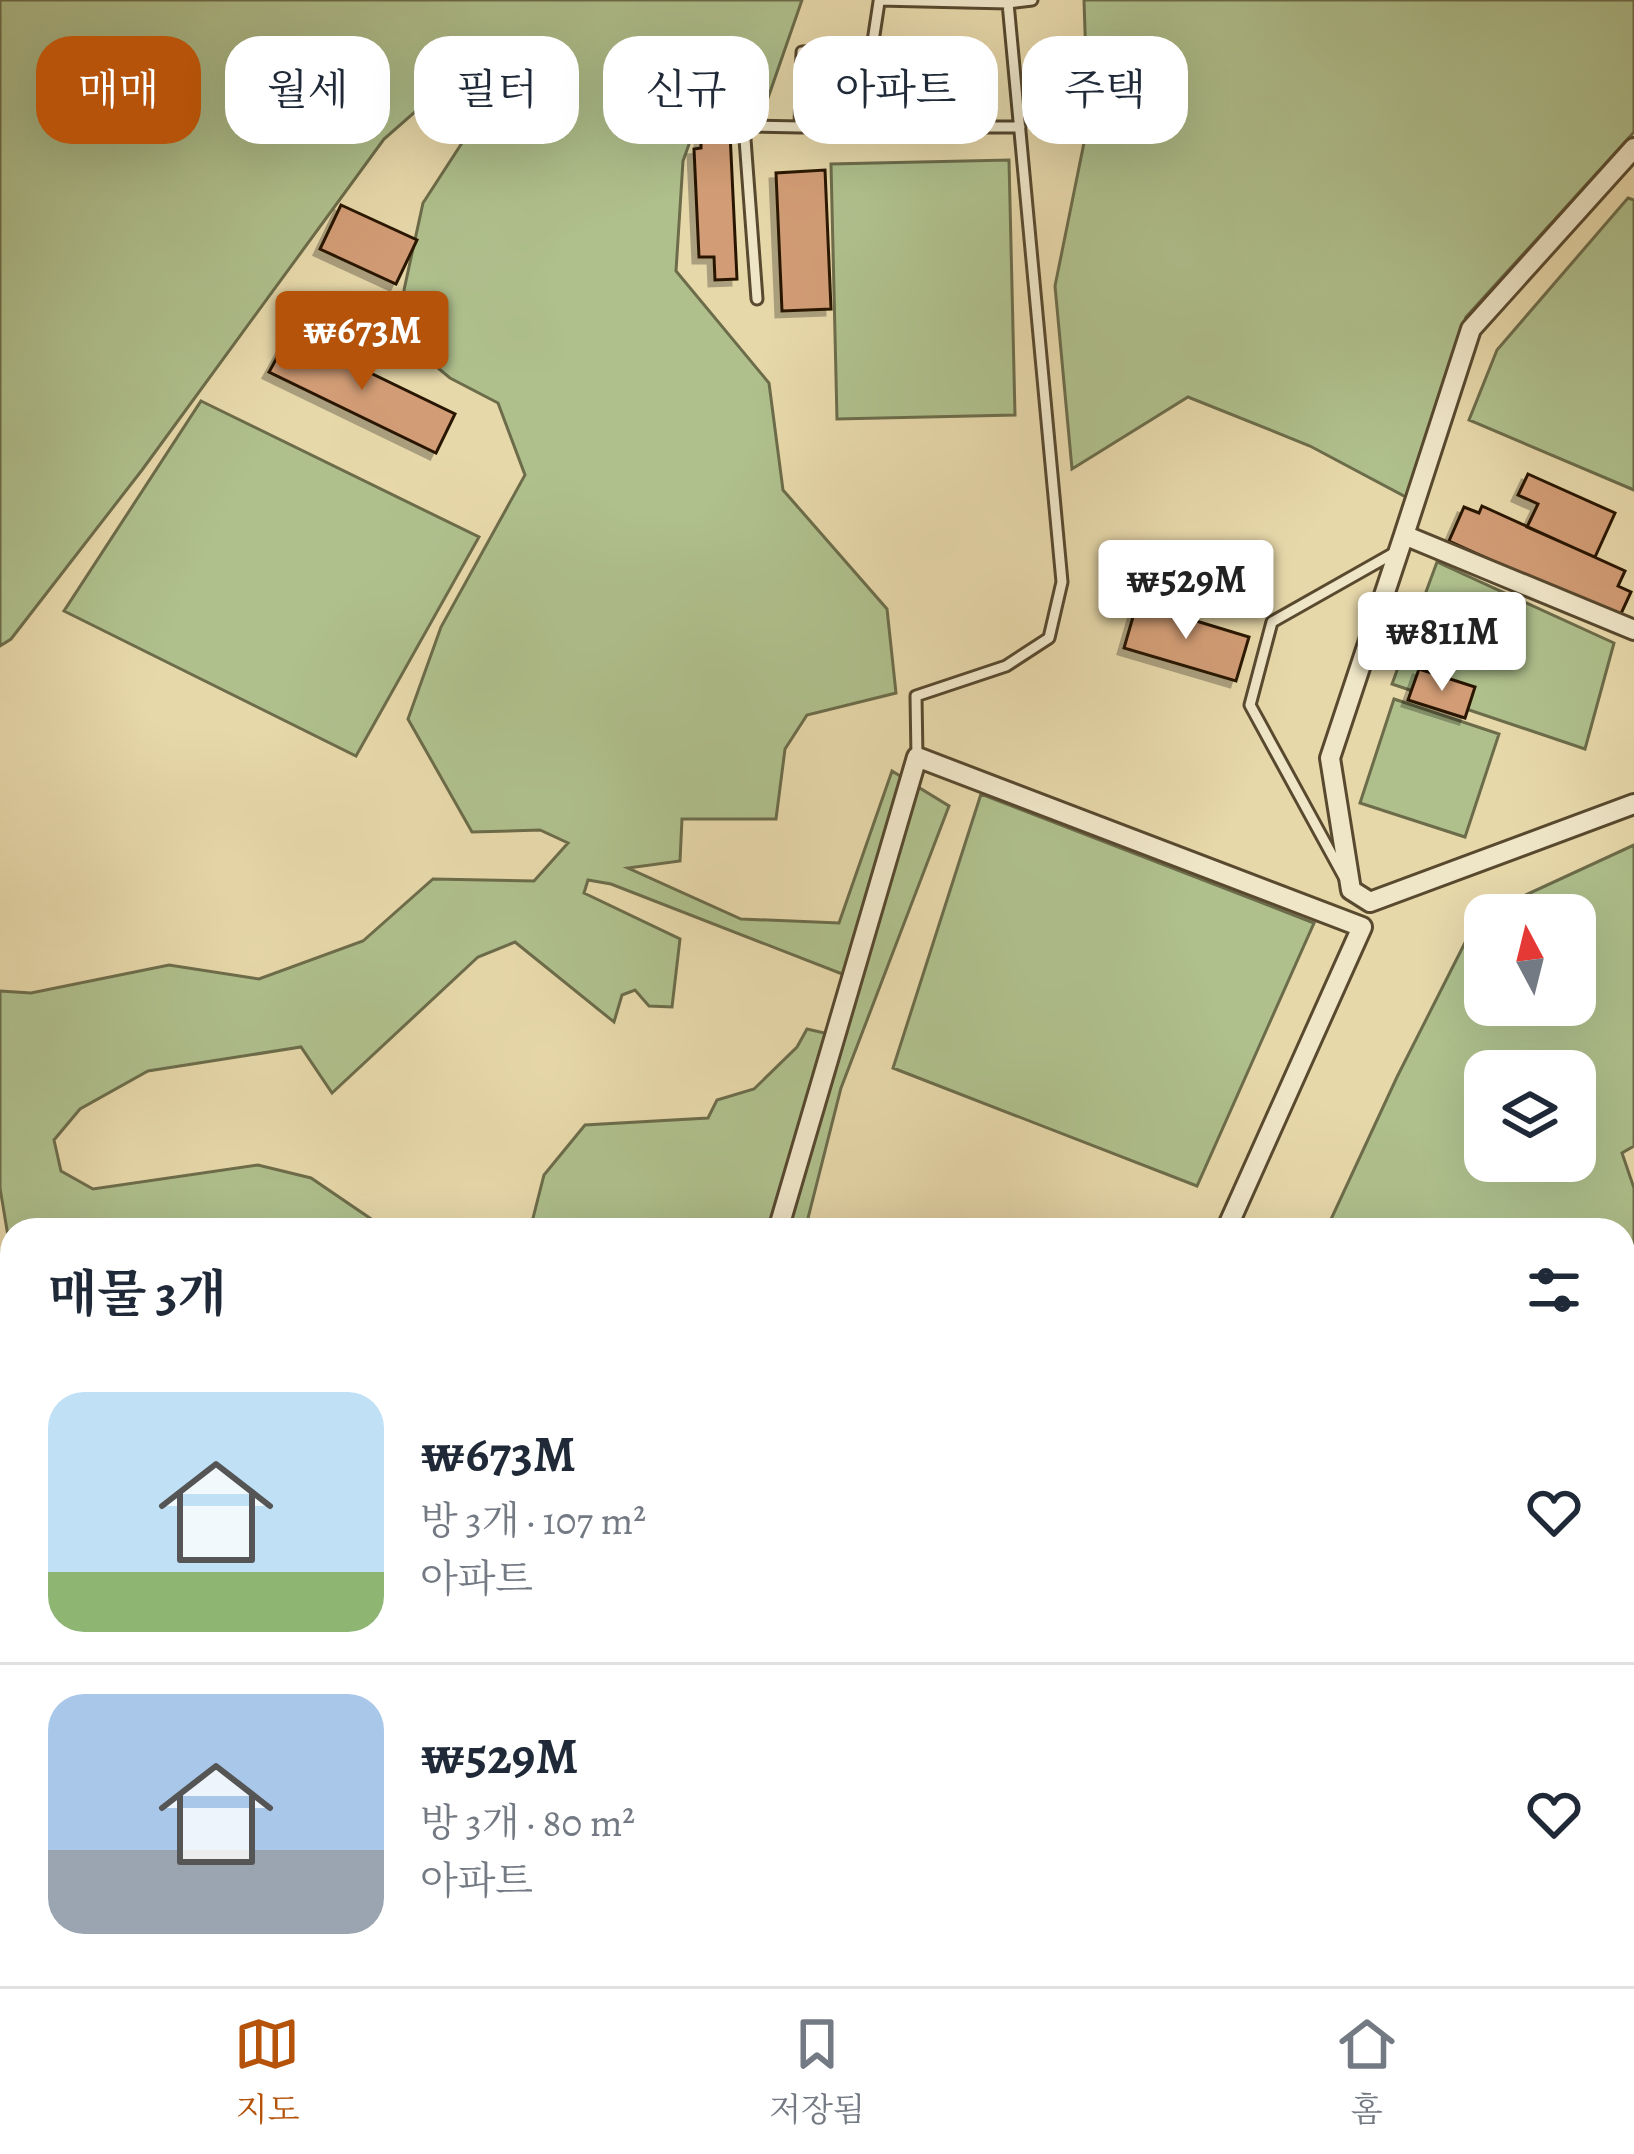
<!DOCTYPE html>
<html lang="ko">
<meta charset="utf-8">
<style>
body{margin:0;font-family:Alegreya,"Noto Serif KR",serif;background:#f2f2f3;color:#1f2937;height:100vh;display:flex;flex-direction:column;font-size:45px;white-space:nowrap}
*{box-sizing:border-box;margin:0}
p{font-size:39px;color:#747a83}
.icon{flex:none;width:66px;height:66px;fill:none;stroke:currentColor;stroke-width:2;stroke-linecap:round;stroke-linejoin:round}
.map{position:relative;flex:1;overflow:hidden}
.panel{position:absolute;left:0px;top:1218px;width:1635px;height:768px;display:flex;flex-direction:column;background:#fff;border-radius:36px 36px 0 0;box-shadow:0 12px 48px #0002}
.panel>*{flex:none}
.banner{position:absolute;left:36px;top:36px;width:1563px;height:108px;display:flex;gap:24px}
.needle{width:78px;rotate:353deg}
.fabs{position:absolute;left:1464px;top:894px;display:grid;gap:24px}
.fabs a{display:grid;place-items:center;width:132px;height:132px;border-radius:24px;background:#fff;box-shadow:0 12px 48px #0002;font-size:60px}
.price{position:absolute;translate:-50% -102px;padding:0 27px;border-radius:12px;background:#fff;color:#222;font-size:39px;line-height:78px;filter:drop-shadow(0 3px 6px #0008)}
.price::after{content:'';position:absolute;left:50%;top:72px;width:36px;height:27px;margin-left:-18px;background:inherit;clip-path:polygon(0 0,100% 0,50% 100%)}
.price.current{background:#b45309;color:#fff}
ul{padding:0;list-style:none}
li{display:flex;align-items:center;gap:36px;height:300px;padding:0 48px}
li+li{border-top:3px solid #e0e1e3}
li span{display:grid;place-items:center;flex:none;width:336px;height:240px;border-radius:36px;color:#555}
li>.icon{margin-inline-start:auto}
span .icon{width:144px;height:144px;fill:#fffc;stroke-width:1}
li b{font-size:51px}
h2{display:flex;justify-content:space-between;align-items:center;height:144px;padding:0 48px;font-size:51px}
.chip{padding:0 42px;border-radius:36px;background:#fff;box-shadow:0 12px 48px #0002;font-size:42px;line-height:108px}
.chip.current{background:#b45309;color:#fff}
.tab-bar{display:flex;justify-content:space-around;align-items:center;height:168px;border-top:3px solid #e0e1e3;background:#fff;font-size:33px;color:#747a83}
.tab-bar a{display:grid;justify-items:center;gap:6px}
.tab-bar .current{color:#b45309}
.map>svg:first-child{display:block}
</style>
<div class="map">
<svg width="1634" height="1986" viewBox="0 0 1634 1986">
<defs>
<filter id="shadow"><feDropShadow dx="-6" dy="6" stdDeviation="0" flood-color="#0004"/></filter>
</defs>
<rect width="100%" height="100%" fill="#e7d8aa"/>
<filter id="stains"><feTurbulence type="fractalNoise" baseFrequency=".00167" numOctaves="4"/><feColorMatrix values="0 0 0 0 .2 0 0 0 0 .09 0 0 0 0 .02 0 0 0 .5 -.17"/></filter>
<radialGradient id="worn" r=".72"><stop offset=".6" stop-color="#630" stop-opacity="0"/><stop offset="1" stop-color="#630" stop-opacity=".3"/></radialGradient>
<path fill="#afc08d" stroke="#6c6c4a" stroke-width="3" fill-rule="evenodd" d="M 0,0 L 802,0 L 768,98 L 702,108 L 683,161 L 676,271 L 769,383 L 783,490 L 887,609 L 896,693 L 807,715 L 785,749 L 776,819 L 682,819 L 680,861 L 628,868 L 741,919 L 839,923 L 892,771 L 949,806 L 841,1088 L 805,1230 L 486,1230 L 532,1222 L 544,1175 L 585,1125 L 708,1118 L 717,1100 L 754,1089 L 797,1047 L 807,1029 L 833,1035 L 850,977 L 611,884 L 588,880 L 584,893 L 680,939 L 672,1007 L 649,1006 L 635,990 L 622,995 L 614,1022 L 515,942 L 478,957 L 332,1093 L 301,1047 L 148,1071 L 80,1109 L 54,1140 L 61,1171 L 93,1189 L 258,1165 L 311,1178 L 380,1225 L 379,1230 L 12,1230 L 11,1254 L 0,1188 L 0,991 L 31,993 L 169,965 L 259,979 L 363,941 L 433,879 L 534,881 L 568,843 L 540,830 L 472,832 L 408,719 L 441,627 L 525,475 L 498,403 L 450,378 L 415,349 L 404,290 L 423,203 L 471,129 L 425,103 L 384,139 L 142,470 L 11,639 L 0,646 Z
M 1084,0 L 1634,0 L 1634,132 L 1466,317 L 1406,497 L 1310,446 L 1188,397 L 1072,469 L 1055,286 L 1088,123 Z
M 1009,160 L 1015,415 L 837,419 L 831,164 Z
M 1628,198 L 1634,200 L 1634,490 L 1469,420 L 1497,350 Z
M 201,401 L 479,537 L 356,756 L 64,611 Z
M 1437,562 L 1614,643 L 1585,749 L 1392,684 Z
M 1394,699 L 1499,734 L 1465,837 L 1360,803 Z
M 981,794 L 1314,923 L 1197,1186 L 893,1068 Z
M 1634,845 L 1634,1146 L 1622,1153 L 1634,1188 L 1634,1321 L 1631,1327 L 1623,1329 L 1623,1230 L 1326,1230 L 1397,1077 L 1478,917 ZM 1485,915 L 1575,915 L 1575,1005 L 1485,1005 ZM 1485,1071 L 1575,1071 L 1575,1161 L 1485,1161 Z
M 12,1334 L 12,1548 C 0,1480 0,1401 12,1334 Z
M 0,1606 L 12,1607 L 12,1752 L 0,1752 Z"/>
<path fill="#d29d76" stroke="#291906" stroke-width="3" filter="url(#shadow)" d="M 957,68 L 957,86 L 971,86 L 971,111 L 816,115 L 815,86 L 838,86 L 838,70 Z
M 730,133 L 737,279 L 715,280 L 714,257 L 699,257 L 694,149 L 701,148 L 701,135 Z
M 825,170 L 831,309 L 782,311 L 776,173 Z
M 341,205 L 417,240 L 396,284 L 320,249 Z
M 290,334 L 455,414 L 436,453 L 269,372 Z
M 1528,474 L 1615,513 L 1595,557 L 1527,527 L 1538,504 L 1518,495 Z
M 1482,506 L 1625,571 L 1618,586 L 1631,592 L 1619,618 L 1449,541 L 1464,507 L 1479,513 Z
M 1137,603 L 1249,637 L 1236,681 L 1124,648 Z
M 1419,669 L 1475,687 L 1465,718 L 1408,700 Z
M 958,1974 L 1027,1974 L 1056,1986 L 987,1986 Z
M 1098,1974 L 1125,1974 L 1120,1986 L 1093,1986 Z
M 1155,1974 L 1163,1974 L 1179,1980 L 1177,1986 L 1150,1986 Z
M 1249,1974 L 1297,1974 L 1292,1986 L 1279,1986 Z
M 1312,1974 L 1323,1974 L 1353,1986 L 1308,1986 Z"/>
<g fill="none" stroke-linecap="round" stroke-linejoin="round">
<g stroke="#58492f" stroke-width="15">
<path id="lane" d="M 879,0 L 1008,3 L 1062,582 L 1049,638 L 1006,666 L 916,696 L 917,757
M 879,2 L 872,48 L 802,52 L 800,127 L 1020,127
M 1008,3 L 1032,0
M 757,299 L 744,126 L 800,127
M 1344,877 L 1250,705 L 1272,622 L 1394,553
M 662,1974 L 667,1986
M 592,1986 L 615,1974"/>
</g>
<g stroke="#58492f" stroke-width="24">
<path id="street" d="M 1404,535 L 1471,329 L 1634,148
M 1370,902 L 1351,890 L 1330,758 L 1404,535 L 1634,630
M 1370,902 L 1634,804
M 778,1230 L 917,757 L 1362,927 L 1226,1230
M 434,1974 L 439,1986
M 365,1986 L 392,1974"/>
</g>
<g stroke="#291906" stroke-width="33">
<path id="secondary" d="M 0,1923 L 12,1920
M 0,1944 L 12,1941
M 1439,1974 L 1456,1986
M 1491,1974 L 1506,1986"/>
</g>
<use href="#lane" stroke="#efe6c8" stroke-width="9"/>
<use href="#street" stroke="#efe6c8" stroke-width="18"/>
<use href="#secondary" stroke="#efe6c8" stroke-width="27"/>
</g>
<rect width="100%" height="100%" filter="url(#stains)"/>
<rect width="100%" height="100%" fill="url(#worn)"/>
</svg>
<div class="fabs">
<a><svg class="needle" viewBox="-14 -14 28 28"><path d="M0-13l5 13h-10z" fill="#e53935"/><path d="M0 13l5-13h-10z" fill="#747a83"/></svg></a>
<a><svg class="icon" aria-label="layers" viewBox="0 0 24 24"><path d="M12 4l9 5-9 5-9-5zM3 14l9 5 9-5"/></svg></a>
</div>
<b class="price current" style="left:362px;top:393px">₩673M</b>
<b class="price" style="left:1186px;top:642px">₩529M</b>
<b class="price" style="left:1442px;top:694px">₩811M</b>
<div class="banner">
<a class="chip current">매매</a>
<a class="chip">월세</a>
<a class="chip">필터</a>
<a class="chip">신규</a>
<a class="chip">아파트</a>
<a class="chip">주택</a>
</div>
<section class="panel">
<h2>매물 3개<svg class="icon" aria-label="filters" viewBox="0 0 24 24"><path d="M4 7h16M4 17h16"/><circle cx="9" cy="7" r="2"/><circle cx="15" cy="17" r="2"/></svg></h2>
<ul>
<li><span style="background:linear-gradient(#bfe0f5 75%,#8fb573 0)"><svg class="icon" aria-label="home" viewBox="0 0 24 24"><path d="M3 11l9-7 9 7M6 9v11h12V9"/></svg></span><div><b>₩673M</b><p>방 3개 · 107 m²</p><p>아파트</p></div><svg class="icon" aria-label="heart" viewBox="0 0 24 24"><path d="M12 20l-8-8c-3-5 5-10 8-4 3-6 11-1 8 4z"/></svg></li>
<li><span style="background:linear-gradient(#a9c7e8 65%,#9aa5b1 0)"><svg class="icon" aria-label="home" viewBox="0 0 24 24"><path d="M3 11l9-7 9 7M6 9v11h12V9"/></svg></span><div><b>₩529M</b><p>방 3개 · 80 m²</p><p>아파트</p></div><svg class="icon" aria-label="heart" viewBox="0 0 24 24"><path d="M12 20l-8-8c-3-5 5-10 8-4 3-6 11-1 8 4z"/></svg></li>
</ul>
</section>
</div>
<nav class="tab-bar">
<a class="current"><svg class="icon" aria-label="map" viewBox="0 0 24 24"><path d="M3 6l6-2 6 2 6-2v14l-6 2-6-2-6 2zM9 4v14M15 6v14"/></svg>지도</a>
<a><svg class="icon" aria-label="saved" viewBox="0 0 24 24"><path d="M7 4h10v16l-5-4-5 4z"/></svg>저장됨</a>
<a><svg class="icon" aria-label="home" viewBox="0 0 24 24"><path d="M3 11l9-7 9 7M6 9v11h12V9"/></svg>홈</a>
</nav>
